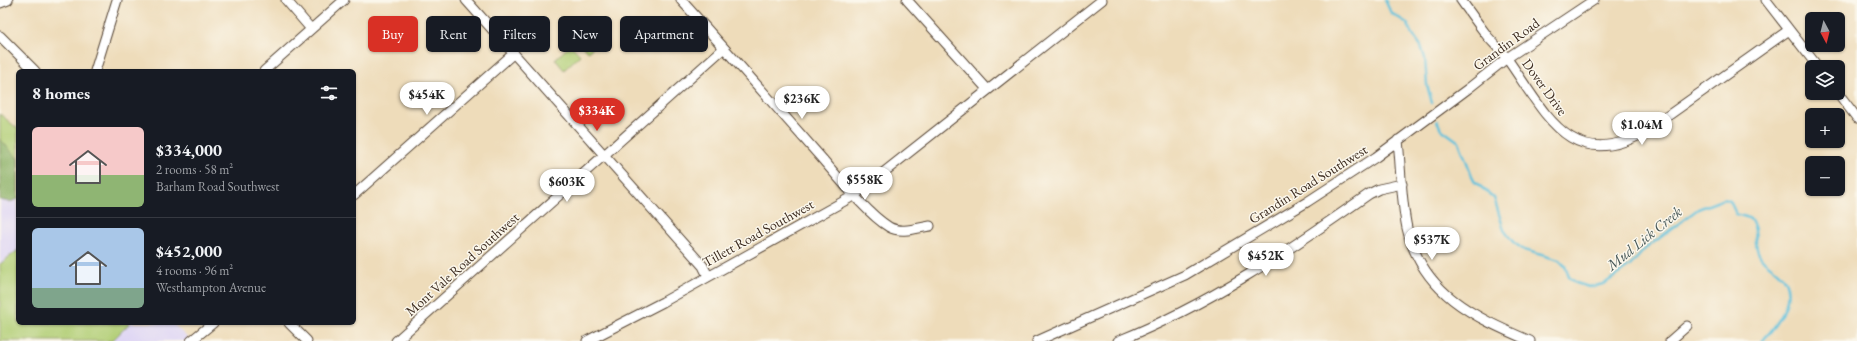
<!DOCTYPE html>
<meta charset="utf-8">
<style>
body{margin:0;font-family:"EB Garamond",serif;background:#20242c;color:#f1f3f6;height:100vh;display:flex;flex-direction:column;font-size:15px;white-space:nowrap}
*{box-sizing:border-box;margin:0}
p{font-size:13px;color:#9ea1a6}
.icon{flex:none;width:22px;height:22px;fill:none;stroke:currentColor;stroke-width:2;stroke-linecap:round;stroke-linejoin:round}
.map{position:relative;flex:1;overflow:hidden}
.drawer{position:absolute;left:16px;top:69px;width:340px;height:256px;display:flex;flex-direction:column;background:#171b24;border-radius:6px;box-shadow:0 1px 3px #0004}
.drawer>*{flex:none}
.top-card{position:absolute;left:368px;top:16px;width:380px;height:36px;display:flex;gap:8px}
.needle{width:26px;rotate:173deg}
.buttons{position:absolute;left:1805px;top:12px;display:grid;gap:8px}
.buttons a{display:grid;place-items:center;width:40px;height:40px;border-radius:6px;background:#171b24;box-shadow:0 1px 3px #0004;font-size:20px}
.price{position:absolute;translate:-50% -34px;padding:0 9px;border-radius:14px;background:#fff;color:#222;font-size:13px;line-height:26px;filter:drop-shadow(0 1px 2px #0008)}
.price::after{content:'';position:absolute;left:50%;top:24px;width:12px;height:9px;margin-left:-6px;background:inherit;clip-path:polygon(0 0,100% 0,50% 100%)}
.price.selected{background:#d93025;color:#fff}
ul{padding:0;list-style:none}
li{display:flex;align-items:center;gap:12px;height:100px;padding:0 16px}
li+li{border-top:1px solid #363941}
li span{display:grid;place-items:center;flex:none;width:112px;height:80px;border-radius:6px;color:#555}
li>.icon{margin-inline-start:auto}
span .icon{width:48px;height:48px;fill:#fffc;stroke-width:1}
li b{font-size:17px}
h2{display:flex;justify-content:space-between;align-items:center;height:48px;padding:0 16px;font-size:17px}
.pill{padding:0 14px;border-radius:6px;background:#171b24;box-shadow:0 1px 3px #0004;font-size:14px;line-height:36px}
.pill.selected{background:#d93025;color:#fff}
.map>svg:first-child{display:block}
</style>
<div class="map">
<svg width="1857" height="341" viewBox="0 0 1857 341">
<rect width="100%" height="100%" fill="#fbf7ec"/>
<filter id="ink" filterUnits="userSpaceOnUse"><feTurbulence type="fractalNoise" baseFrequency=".025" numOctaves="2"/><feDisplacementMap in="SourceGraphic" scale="8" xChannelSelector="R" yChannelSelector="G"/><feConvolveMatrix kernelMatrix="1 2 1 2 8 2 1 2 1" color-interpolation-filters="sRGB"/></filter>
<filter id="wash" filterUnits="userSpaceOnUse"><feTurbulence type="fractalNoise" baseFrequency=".012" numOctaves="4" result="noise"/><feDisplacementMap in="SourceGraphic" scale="16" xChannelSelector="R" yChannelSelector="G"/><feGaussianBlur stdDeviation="0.9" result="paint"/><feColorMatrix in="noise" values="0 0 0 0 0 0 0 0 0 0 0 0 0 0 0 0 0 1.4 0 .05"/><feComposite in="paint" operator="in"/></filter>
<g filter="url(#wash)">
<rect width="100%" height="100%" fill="#eedcba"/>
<path fill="#ded5f5" d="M 18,192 L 18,323 L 172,323 L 191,341 L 0,341 L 0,194 Z"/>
<path fill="#b1ce74" stroke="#767c49" d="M 592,33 L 595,33 L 599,42 L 588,52 L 580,43 Z
M 571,45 L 580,55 L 564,70 L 555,59 Z
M 0,114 L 18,129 L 18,192 L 0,194 Z
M 18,250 L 18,323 L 130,323 L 112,341 L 0,341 L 0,264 Z"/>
<path fill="#8cb166" stroke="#646e42" d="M 0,139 L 18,159 L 18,199 L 10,202 L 0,200 Z"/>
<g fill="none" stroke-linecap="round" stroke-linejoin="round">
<path stroke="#5ec1dc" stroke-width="2.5" d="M 1385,0 L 1391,13 L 1407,23 L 1414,36 L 1421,46 L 1425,58 L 1427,85 L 1432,103
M 1437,121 L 1441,129 L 1459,142 L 1474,181 L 1494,198 L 1504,230 L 1513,242 L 1524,250 L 1559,260 L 1565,266 L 1569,277 L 1576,283 L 1589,287 L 1604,284 L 1630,266 L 1645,249 L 1698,209 L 1724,199 L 1730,201 L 1736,214 C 1740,216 1746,216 1750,219 C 1758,227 1754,243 1758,252 C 1762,262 1770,265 1777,271 C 1801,292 1779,324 1762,341"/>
</g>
</g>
<g filter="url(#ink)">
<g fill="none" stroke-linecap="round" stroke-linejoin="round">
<g stroke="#564535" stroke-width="11">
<path id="minor" d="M 286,0 L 311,29
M 466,0 L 703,266 L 708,276
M 681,0 C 727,51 772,102 817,153 C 835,173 866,213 889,227 C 901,234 917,228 930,226
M 907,0 L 988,90
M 1461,0 C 1470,13 1479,25 1488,37 C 1495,45 1503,52 1508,60 C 1545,112 1570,174 1645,132 L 1789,30
M 1766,0 L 1818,67
M 0,3 L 8,0
M 0,36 L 35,71
M 95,71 L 117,0
M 264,71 L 344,0
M 1838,93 L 1857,118
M 1398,140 C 1401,169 1401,200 1407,228 C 1422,293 1474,317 1530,341
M 354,195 L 514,53
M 289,323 L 307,341
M 191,341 L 213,323
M 396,341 L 724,48
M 587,341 L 663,302 L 855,195 L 1102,0
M 1037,341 L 1185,275 L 1307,202 L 1376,157 L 1469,88 L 1507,58 L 1594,0
M 1118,341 C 1210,304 1288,251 1369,194 L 1379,189 L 1402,184
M 1670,341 L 1687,326"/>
</g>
<use href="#minor" stroke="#fff" stroke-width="9"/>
</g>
</g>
<g text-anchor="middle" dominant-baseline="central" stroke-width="3" stroke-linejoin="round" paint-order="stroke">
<g font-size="14" fill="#3b2a1e" stroke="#fbf7ec">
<text transform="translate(1506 44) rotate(-36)">Grandin Road</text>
<text transform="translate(1545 87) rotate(54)">Dover Drive</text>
<text transform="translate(1308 184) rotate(-32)">Grandin Road Southwest</text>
<text transform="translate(758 233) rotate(-29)">Tillett Road Southwest</text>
<text transform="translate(462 264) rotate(-42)">Mont Vale Road Southwest</text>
</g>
<g font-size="15" font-style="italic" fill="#465757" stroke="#fbf7ec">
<text transform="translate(1644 238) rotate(-39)">Mud Lick Creek</text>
</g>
</g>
</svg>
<div class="buttons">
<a><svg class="needle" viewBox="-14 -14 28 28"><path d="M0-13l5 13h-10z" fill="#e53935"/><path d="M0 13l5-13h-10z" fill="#9ea1a6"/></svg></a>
<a><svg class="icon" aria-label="layers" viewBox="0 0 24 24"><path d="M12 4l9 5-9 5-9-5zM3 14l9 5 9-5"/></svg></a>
<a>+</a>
<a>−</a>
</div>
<b class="price" style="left:427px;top:116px">$454K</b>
<b class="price" style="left:802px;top:120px">$236K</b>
<b class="price selected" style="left:597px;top:132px">$334K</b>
<b class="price" style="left:1642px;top:146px">$1.04M</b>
<b class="price" style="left:865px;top:201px">$558K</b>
<b class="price" style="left:567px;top:203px">$603K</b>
<b class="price" style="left:1432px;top:261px">$537K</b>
<b class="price" style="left:1266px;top:277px">$452K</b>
<div class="top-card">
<a class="pill selected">Buy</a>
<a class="pill">Rent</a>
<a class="pill">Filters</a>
<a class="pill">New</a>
<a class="pill">Apartment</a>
</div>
<section class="drawer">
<h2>8 homes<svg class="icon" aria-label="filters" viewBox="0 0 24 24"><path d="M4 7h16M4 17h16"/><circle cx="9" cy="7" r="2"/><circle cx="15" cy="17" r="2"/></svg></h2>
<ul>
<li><span style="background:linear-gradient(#f6c9c9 60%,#8fb573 0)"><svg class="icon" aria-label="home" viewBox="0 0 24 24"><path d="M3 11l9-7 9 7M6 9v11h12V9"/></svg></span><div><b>$334,000</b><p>2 rooms · 58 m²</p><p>Barham Road Southwest</p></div></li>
<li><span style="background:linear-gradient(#a9c7e8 75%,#7fa58c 0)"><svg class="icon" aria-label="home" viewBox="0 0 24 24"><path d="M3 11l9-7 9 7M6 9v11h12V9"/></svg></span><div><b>$452,000</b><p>4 rooms · 96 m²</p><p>Westhampton Avenue</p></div></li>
</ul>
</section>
</div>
